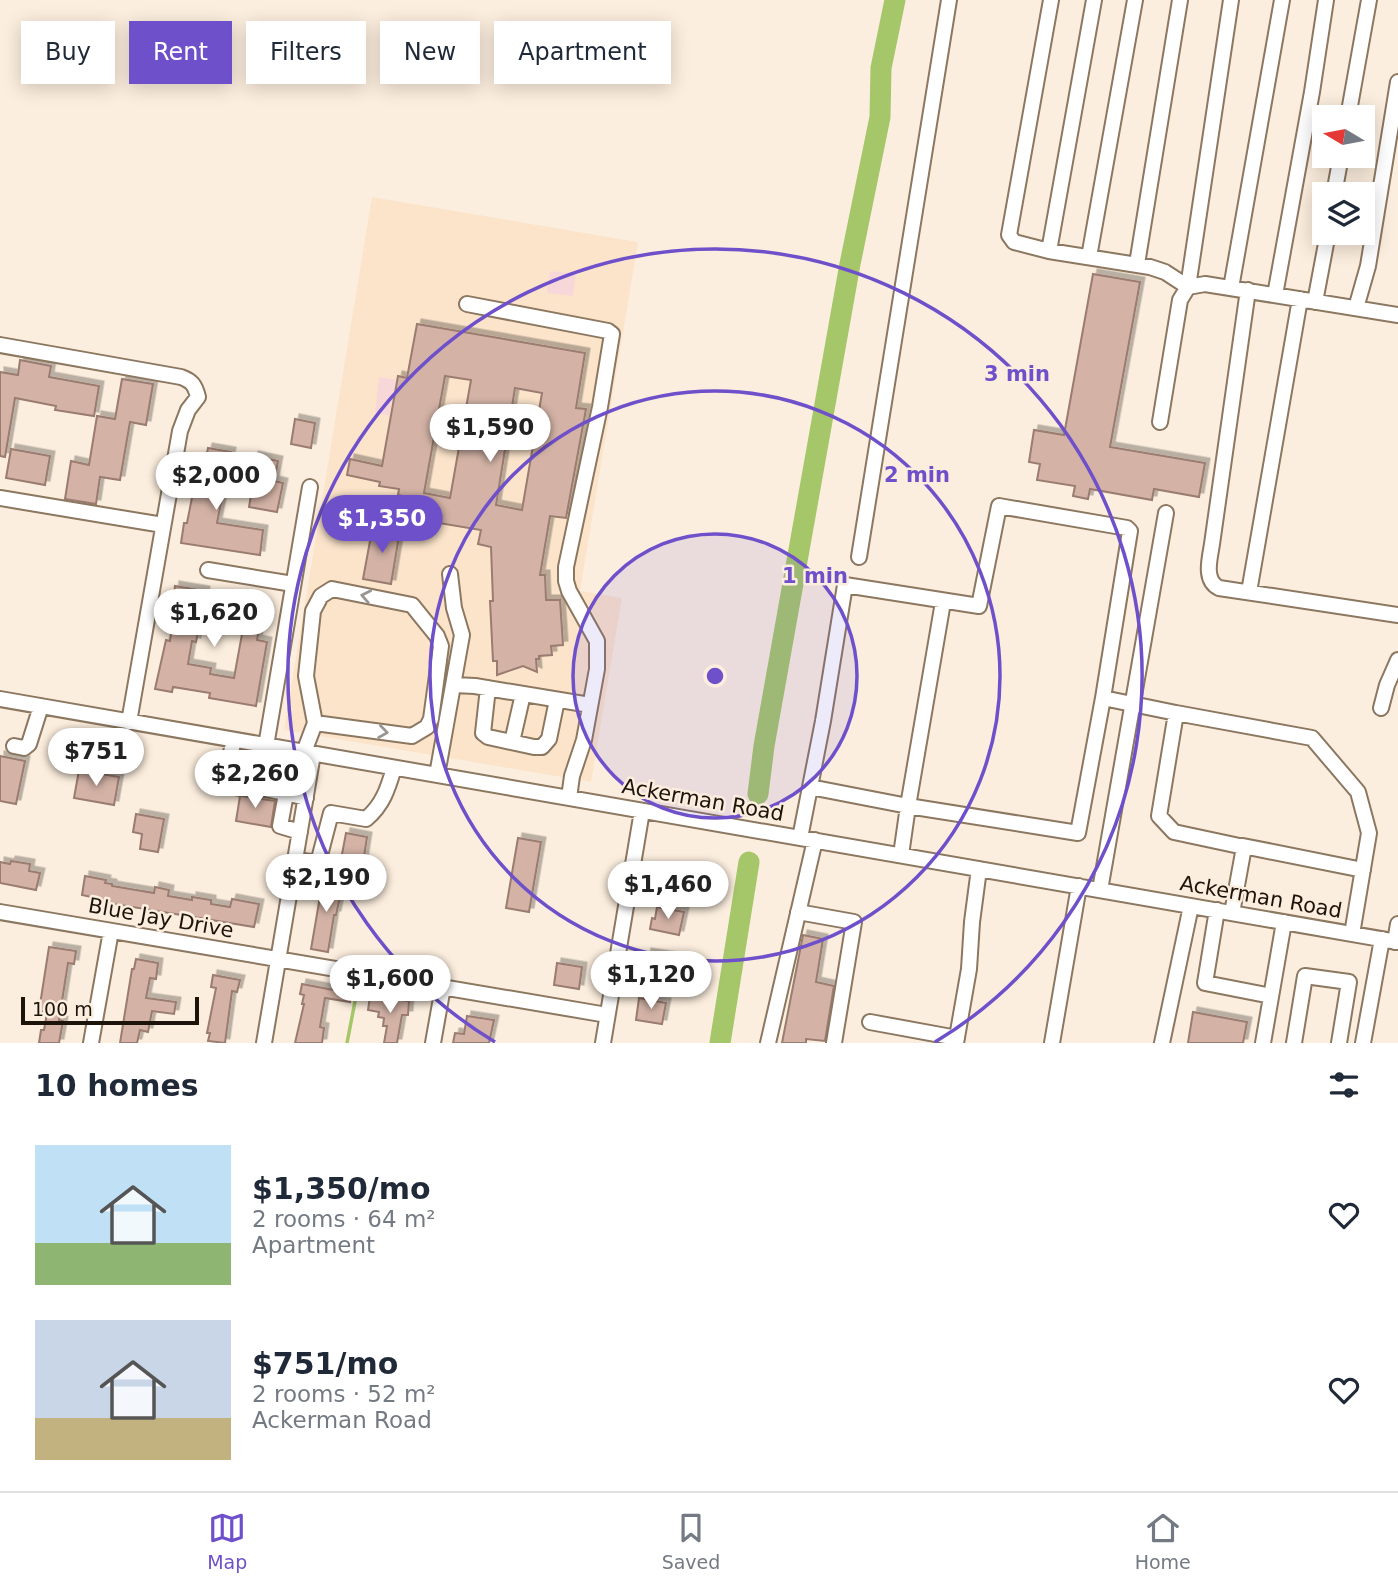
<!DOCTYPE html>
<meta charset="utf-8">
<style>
body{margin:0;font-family:"DejaVu Sans",sans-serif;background:#f6f6f7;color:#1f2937;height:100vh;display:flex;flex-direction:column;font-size:26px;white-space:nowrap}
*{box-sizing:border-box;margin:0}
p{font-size:23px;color:#747a83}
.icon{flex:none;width:38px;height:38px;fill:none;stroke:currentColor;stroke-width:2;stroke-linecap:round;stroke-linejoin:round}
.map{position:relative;height:1043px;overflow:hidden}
.side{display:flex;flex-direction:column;background:#fff;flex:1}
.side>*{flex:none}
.banner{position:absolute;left:21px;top:21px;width:700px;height:63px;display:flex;gap:14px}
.needle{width:46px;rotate:280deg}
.tools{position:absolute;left:1312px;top:105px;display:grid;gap:14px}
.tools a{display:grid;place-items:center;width:63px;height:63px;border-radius:0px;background:#fff;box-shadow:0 4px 18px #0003;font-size:35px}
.scale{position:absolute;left:21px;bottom:18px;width:178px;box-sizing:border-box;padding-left:7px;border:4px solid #1c140b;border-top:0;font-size:19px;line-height:24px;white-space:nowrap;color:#1c140b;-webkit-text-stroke:5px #fceede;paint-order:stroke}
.price{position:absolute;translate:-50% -60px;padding:0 16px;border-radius:24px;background:#fff;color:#222;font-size:23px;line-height:46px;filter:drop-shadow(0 2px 4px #0008)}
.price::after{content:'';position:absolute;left:50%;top:42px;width:21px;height:16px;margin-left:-10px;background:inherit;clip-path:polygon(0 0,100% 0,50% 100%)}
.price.on{background:#6e50ca;color:#fff}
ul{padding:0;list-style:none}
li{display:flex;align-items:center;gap:21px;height:175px;padding:0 35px}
li span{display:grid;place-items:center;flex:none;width:196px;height:140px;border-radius:0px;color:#555}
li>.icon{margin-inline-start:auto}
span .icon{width:84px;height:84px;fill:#fffc;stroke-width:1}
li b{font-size:30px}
h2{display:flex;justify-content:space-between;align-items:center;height:84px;padding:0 35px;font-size:30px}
.pill{padding:0 24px;border-radius:0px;background:#fff;box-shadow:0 4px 18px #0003;font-size:24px;line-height:63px}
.pill.on{background:#6e50ca;color:#fff}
.tab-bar{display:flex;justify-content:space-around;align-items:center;height:98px;border-top:2px solid #e0e1e3;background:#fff;font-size:19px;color:#747a83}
.tab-bar a{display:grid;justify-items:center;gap:4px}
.tab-bar .on{color:#6e50ca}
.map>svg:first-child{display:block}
</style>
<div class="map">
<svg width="1398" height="1043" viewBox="0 0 1398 1043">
<defs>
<filter id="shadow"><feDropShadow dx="4.5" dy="-4.5" stdDeviation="0" flood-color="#0004"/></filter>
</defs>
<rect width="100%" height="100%" fill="#fceede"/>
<path fill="#fce4cb" d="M 372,197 L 638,242 L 580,591 L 622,598 L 591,782 L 284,730 Z"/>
<path fill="#f8d7d9" d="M 550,271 L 576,274 L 573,296 L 547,293 Z
M 379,377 L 396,380 L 389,416 L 375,412 Z"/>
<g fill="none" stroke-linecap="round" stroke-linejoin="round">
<path stroke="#a5c669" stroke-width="3.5" d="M 347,1043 L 357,991"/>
<path stroke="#a5c669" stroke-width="21" d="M 758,794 L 764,746 L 850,264 L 880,117 L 881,68 L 895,0
M 720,1043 L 749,862"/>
</g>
<path fill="#d4b3a6" stroke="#9a7b70" stroke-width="2" fill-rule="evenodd" filter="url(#shadow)" d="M 1093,274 L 1140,282 L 1110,447 L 1205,463 L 1199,497 L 1154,489 L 1152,500 L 1090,489 L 1088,499 L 1073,496 L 1075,486 L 1037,480 L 1040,464 L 1029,462 L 1034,430 L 1064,435 Z
M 417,324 L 585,353 L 576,408 L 586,409 L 566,518 L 550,516 L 540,575 L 545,575 L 546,600 L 560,600 L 563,645 L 551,646 L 552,655 L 539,656 L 539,659 L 536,659 L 537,672 L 523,666 L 497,675 L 497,661 L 493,661 L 490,601 L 493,601 L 491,547 L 478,544 L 481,530 L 409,518 L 412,498 L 398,495 L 399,489 L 379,486 L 380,482 L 347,475 L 350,459 L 382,466 L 398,376 L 407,378 ZM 445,376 L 471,380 L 450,498 L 424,493 ZM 515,388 L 542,393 L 522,510 L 496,505 Z
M 20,360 L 51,366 L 49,377 L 99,386 L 94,416 L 55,410 L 56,406 L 15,398 L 5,457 L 0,456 L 0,372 L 18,375 Z
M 122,379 L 153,384 L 146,425 L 130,422 L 120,480 L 100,477 L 96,504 L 65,499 L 71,461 L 89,465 L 97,416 L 115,419 Z
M 295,419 L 315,423 L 311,448 L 291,444 Z
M 208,448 L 231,452 L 217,523 L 263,530 L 260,555 L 181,543 L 184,523 L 187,523 L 198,467 L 204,468 Z
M 11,449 L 50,456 L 45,485 L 6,478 Z
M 254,456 L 278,461 L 274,481 L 283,483 L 277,512 L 249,507 L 255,472 L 251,472 Z
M 373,525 L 400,530 L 391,584 L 363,579 Z
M 175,586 L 205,591 L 204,598 L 263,608 L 257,640 L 267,642 L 256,706 L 209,698 L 210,693 L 173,687 L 172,692 L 155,689 L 166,640 L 170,641 L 176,602 L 173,602 ZM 199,627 L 242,634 L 234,678 L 210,674 L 211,668 L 188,664 L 192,641 L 196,642 Z
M 0,756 L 25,761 L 16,804 L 0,801 Z
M 79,770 L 119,777 L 114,805 L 74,798 Z
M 236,789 L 242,796 L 275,801 L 271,827 L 236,821 L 240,796 L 228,794 L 229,792 Z
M 136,814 L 164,819 L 158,852 L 140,849 L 142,834 L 133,832 Z
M 346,833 L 367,837 L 362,869 L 340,865 Z
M 518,838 L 541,842 L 529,912 L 506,908 Z
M 11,861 L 30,864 L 29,871 L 40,873 L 36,890 L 0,883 L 0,862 L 10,864 Z
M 85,876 L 106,880 L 105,883 L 112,884 L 112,886 L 154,893 L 155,887 L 169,890 L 168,896 L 192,900 L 192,897 L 211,900 L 211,904 L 230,907 L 232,899 L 259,904 L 254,927 L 96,901 L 96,898 L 82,895 Z
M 323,879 L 343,883 L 336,915 L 334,915 L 328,952 L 311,949 Z
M 657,907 L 684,912 L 679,935 L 650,929 L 652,918 L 655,919 Z
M 803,935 L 823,939 L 816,982 L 834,986 L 825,1041 L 806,1039 L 806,1043 L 782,1043 Z
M 49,947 L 76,951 L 74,964 L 68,963 L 59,1020 L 63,1021 L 59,1043 L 39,1043 L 41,1030 L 44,1030 L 47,1013 L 39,1011 Z
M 647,953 L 673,957 L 669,979 L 643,974 Z
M 136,959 L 158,963 L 156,979 L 150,978 L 146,998 L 176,1002 L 174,1014 L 152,1011 L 148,1032 L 140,1030 L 137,1043 L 120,1043 L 132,969 L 134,969 Z
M 557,963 L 582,967 L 579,989 L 554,985 Z
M 213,975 L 240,980 L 237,992 L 232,991 L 225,1043 L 208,1041 L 210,1033 L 207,1033 L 216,988 L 211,987 Z
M 302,984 L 339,991 L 340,986 L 352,988 L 350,1002 L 325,998 L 320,1027 L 324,1028 L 322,1043 L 295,1043 L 304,1004 L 302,1004 L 304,995 L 300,994 Z
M 370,996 L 409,1001 L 408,1015 L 402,1015 L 397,1043 L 384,1043 L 387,1026 L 383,1026 L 384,1018 L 378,1017 L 379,1012 L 368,1010 Z
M 639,998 L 666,1003 L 662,1024 L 636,1020 Z
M 1193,1012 L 1247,1022 L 1243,1043 L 1188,1043 Z
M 467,1016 L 494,1020 L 489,1043 L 453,1043 L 455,1033 L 464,1034 Z"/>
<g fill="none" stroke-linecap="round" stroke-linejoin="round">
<g stroke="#8c7760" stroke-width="18">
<path id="minor" d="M 1051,0 L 1009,235 L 1014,242 L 1049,251 L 1150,267 L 1165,272 L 1188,287 L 1231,0
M 1348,117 L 1369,0
M 1334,194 L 1341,156
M 1049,251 L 1094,0
M 1089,257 L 1135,0
M 1137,264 L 1180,0
M 1231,288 L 1282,0
M 1248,290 L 1212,544 C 1210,558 1203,580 1219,588 L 1398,615
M 1275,295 L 1312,92 L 1326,0
M 1315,302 L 1328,233
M 467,304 L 608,331 L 612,334 L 600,407 L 566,567 L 566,581 L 569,591 L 597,641 L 597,669 L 584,740 L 572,776 L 569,798
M 1356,308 L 1368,266 L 1398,82
M 0,345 L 181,377 C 192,381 195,385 198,397 L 188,410 L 180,431 L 129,722
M 1160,422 L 1180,300 L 1188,287 L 1205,284 L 1398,315
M 0,498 L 163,525
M 859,557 L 949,0
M 208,570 L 293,584
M 1249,592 L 1300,299
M 943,602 L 908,806 L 1078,833 L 1103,698
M 454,685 L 475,686 L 590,705
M 488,688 L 483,733 L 488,737 L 534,747 L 542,747 L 549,739 L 557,700
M 0,699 L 1398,942
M 1381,708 L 1387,685 L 1398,660
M 1176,713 L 1312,738 L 1358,792 L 1369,833 L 1352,934
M 512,742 L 523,694
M 14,746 L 24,748 L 29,744 L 41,706
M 266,746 L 310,487
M 286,749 L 281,792 L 306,798
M 304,752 L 315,723 L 306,676 L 313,611 L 321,596 L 332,589 L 412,605 L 437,636 L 441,646 L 431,719 L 427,727 L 412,736 L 315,723
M 437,775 L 462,635 L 454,608 L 450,574
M 230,782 L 224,781 L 234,740
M 244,785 L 281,792
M 810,787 L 908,806 L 901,855
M 286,794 L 280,826 L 300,832
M 800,838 L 823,721 L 845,585 L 979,606 L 999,506 L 1127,528 L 1130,531 L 1103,698 L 1176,713 L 1159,816 L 1174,832 L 1244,847 L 1232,913
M 1243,846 L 1363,870
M 295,860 L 318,863 L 331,813 L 366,819 C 383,805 388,788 394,768
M 1100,890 L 1166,513
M 1217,910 L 1205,983 L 1271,996
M 0,912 L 607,1015
M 798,912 L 854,922 L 834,1043
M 1395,942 L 1398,924
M 870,1022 L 957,1038
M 91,1043 L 111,931
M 264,1043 L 313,754
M 433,1043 L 443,987
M 603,1043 L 642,811
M 768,1043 L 815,840
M 956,1043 L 969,969 L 972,922 L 979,869
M 1052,1043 L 1079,886
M 1162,1043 L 1191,906
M 1263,1043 L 1284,922
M 1294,1043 L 1305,976 L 1349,982 L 1339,1043
M 1363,1043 L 1382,939"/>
</g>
<use href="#minor" stroke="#fff" stroke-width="14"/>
</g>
<defs><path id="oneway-chevron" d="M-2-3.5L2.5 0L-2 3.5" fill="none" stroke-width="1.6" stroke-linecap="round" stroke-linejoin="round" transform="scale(1.75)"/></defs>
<g stroke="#999591">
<use href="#oneway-chevron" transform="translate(366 596) rotate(-169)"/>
<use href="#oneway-chevron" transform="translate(383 732) rotate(8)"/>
</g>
<circle cx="715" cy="676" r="142" fill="#6e50ca" fill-opacity=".12"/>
<g fill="none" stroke="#6e50ca" stroke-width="3.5">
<circle cx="715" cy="676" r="142"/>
<circle cx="715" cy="676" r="285"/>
<path d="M495 1042A427 427 0 1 1 935 1042"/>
</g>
<g text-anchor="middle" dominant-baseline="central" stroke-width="5" stroke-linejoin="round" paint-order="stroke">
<g font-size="21" fill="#1c140b" stroke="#fceede">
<text transform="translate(703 800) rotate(10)">Ackerman Road</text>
<text transform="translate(1261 897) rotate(10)">Ackerman Road</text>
<text transform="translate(161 918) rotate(10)">Blue Jay Drive</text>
</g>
</g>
<circle cx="715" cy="676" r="10" fill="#6e50ca" stroke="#fceede" stroke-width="3.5"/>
<g font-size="21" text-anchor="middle" font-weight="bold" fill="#6e50ca" stroke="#fceede" stroke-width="5" stroke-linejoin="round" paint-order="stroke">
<text x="1017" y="381">3 min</text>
<text x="917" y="482">2 min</text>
<text x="815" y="583">1 min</text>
</g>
</svg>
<div class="tools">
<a><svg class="needle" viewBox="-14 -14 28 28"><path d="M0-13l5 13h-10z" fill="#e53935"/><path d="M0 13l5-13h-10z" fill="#747a83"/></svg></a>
<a><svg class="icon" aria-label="layers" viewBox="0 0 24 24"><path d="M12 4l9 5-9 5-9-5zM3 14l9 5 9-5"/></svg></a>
</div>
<div class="scale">100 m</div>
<b class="price" style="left:490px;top:464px">$1,590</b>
<b class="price" style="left:216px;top:512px">$2,000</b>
<b class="price on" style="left:382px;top:555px">$1,350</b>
<b class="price" style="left:214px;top:649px">$1,620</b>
<b class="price" style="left:96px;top:788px">$751</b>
<b class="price" style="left:255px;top:810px">$2,260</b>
<b class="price" style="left:326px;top:914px">$2,190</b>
<b class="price" style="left:668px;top:921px">$1,460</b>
<b class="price" style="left:651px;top:1011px">$1,120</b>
<b class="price" style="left:390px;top:1015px">$1,600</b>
<div class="banner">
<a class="pill">Buy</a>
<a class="pill on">Rent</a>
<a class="pill">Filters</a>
<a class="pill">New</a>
<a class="pill">Apartment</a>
</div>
</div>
<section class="side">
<h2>10 homes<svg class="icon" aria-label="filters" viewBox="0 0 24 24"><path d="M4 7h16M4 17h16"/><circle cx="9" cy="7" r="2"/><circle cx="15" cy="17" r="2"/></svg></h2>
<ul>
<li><span style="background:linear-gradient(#bfe0f5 70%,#8fb573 0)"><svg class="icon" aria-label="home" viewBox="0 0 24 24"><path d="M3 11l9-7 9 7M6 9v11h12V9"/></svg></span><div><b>$1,350/mo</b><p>2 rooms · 64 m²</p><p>Apartment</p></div><svg class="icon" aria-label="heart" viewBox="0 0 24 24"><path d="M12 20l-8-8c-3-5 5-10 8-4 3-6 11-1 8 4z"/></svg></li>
<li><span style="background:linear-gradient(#c9d6e8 70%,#c2b280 0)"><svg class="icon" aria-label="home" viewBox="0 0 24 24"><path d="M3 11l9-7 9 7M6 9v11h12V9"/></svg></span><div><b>$751/mo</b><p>2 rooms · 52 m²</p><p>Ackerman Road</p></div><svg class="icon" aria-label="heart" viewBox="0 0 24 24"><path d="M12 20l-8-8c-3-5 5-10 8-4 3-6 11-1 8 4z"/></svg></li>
</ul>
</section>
<nav class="tab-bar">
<a class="on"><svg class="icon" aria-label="map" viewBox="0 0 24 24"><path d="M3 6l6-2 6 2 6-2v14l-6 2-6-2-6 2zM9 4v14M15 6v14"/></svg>Map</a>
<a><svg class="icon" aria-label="saved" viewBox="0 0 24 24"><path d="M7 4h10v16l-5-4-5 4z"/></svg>Saved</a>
<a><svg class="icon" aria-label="home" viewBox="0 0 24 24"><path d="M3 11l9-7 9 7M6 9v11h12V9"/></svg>Home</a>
</nav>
